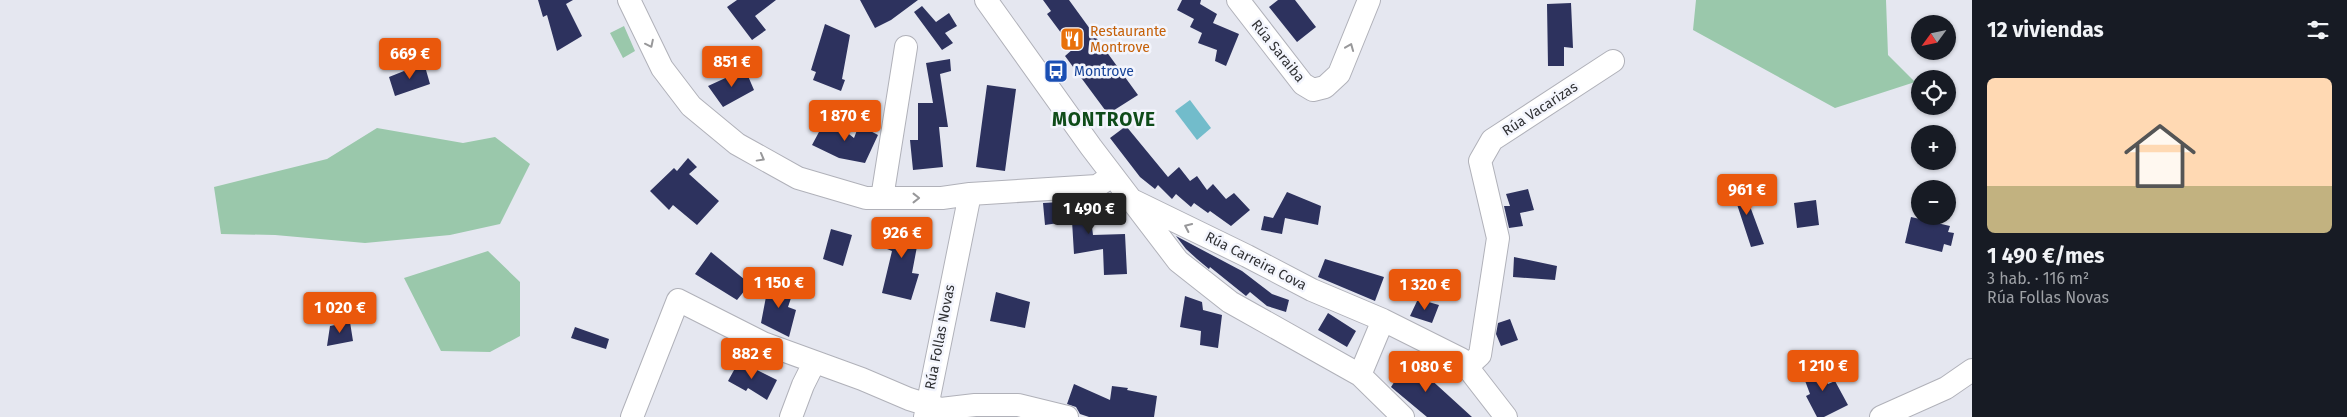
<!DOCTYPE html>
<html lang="es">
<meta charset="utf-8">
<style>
body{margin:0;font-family:"Fira Sans",sans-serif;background:#20242c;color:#f1f3f6;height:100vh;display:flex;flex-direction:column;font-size:19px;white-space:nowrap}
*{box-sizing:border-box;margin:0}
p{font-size:16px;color:#9ea1a6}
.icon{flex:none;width:28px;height:28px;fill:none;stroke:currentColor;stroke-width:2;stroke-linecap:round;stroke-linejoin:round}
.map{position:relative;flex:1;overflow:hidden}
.drawer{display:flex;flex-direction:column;background:#171b24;width:375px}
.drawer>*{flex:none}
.needle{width:32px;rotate:237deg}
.controls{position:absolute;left:1911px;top:15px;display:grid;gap:10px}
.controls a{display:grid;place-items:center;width:45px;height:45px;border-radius:50%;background:#171b24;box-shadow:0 1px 4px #0004;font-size:25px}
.price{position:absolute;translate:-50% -42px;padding:0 11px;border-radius:5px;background:#ea580c;color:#fff;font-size:16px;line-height:32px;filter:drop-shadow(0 1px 2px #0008)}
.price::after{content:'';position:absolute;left:50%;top:30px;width:15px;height:11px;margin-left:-8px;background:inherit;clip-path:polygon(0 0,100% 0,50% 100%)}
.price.on{background:#222;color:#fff}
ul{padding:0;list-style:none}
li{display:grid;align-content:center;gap:10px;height:265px;padding:0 15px}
li span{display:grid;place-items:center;height:155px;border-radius:8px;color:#555}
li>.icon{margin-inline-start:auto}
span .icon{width:90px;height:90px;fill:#fffc;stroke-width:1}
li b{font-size:21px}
h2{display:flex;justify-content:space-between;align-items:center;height:60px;padding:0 15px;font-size:21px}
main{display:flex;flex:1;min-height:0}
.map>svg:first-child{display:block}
</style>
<main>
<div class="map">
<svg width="1972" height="417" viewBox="0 0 1972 417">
<rect width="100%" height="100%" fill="#e5e7f0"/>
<path fill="#9ac8ab" d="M 1696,0 L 1886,0 L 1888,55 L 1915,82 L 1835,108 L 1693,30 Z
M 624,26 L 635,51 L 623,58 L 610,33 Z
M 377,128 L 463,143 L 495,137 L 530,164 L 500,224 L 450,235 L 365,243 L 275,235 L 221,234 L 214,187 L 327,159 Z
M 488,251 L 520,282 L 520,336 L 490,352 L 441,351 L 404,278 Z"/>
<path fill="#72bccb" d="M 1190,100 L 1211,128 L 1197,140 L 1175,111 Z"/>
<path fill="#2d325e" d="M 538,0 L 573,0 L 566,4 L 582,36 L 557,51 L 547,15 L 543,17 Z
M 737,0 L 776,0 L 755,16 L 766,30 L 752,40 L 727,7 Z
M 860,0 L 918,0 L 891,20 L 875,28 Z
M 1043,0 L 1069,0 L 1138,95 L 1108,114 L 1065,56 L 1073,49 L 1047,14 L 1051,11 Z
M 1182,0 L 1201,0 L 1200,4 L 1217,14 L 1213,23 L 1239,34 L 1226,66 L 1215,61 L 1217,50 L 1198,43 L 1202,33 L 1190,27 L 1194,19 L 1177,10 Z
M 1278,0 L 1295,0 L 1316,27 L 1297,42 L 1269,7 Z
M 1571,3 L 1573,48 L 1564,47 L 1564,66 L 1548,66 L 1547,4 Z
M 922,6 L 936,22 L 949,13 L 957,26 L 945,33 L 953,43 L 942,50 L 914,12 Z
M 825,24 L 850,35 L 842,79 L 845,80 L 841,91 L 813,80 L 816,72 L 811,70 Z
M 950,59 L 951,71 L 940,74 L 948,127 L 939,127 L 943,167 L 913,170 L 910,140 L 918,140 L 918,103 L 933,103 L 926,63 Z
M 424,63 L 430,84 L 395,96 L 389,77 Z
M 745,69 L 754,90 L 723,107 L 708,86 Z
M 987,85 L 1016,89 L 1005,171 L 976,167 Z
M 827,117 L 854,138 L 859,125 L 878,135 L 865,163 L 839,158 L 812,145 Z
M 1126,126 L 1168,177 L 1179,167 L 1190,181 L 1197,176 L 1207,190 L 1213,184 L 1226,199 L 1234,193 L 1250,210 L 1231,226 L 1210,211 L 1208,213 L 1194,203 L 1191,207 L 1176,194 L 1172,199 L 1158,185 L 1155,189 L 1140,177 L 1110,138 Z
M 688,158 L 697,167 L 689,174 L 719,201 L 697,225 L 673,205 L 669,210 L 650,191 L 674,168 L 677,171 Z
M 1741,182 L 1764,244 L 1751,247 L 1731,186 Z
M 1528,189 L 1534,210 L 1520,213 L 1523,226 L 1509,228 L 1504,206 L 1510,206 L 1506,194 Z
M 1287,192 L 1321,206 L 1318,225 L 1285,218 L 1282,234 L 1261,230 L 1264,216 L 1273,218 Z
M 1816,200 L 1819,225 L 1797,228 L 1794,203 Z
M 1061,202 L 1062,204 L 1089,204 L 1093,235 L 1125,234 L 1127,274 L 1104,275 L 1103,249 L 1074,254 L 1072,221 L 1045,225 L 1043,203 Z
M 1911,217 L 1950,226 L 1948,232 L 1954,233 L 1951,246 L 1944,244 L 1942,252 L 1905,243 Z
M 892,220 L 922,220 L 912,273 L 919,274 L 911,300 L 882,293 L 892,251 L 887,249 Z
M 831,229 L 852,235 L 843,266 L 823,259 Z
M 1176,236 L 1242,271 L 1272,294 L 1289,300 L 1286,312 L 1267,306 L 1250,292 L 1246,296 L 1210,267 L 1209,269 L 1197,259 L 1186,249 Z
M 711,252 L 750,284 L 737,300 L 695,274 Z
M 1514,257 L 1557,266 L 1555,280 L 1513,277 Z
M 1325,259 L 1384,277 L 1375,301 L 1318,277 Z
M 769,281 L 794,289 L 788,307 L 796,310 L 789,337 L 761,323 Z
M 996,292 L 1030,302 L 1025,328 L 990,321 Z
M 1185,296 L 1202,302 L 1203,310 L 1222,315 L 1218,348 L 1200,345 L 1201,331 L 1180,327 Z
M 1418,299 L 1439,305 L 1432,323 L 1410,316 Z
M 1328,313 L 1356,331 L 1347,347 L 1318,330 Z
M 1510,319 L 1518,340 L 1501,346 L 1496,334 L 1498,323 Z
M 350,322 L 353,341 L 327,346 L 330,326 Z
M 575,327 L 609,339 L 606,349 L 571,338 Z
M 1410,358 L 1430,373 L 1427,376 L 1472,417 L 1427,417 L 1391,387 Z
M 739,361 L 777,380 L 767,400 L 748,388 L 746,391 L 728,381 Z
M 1820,363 L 1828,384 L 1835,381 L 1848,405 L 1824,417 L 1817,417 L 1806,396 L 1810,394 L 1801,370 Z
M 1074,384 L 1110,400 L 1112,386 L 1128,388 L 1127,390 L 1157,396 L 1154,417 L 1089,417 L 1080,414 L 1076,407 L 1067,404 Z"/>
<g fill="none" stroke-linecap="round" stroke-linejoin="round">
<g stroke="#b0b1b9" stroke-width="24">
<path id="minor" d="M 629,0 L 662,68 L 691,106 L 737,144 L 798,178 L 866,198 L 942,198 L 970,194
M 986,0 L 1091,147 L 1178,261 L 1230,302 L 1360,375 L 1403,417
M 1238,0 L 1303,84 L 1313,90 L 1325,87 L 1339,74 L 1369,0
M 882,198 L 906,47
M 1134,201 L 1247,256 L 1312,290 L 1383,320 L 1461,359 L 1506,417
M 1467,367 L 1480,355 L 1498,238 L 1480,161 L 1492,140 L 1613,61
M 1360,375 L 1383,320
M 632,417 L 678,300 L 763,343 L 862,379 L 909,399 L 941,409 L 975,405 L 1018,405 L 1067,417
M 791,417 L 803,385 L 814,363
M 925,417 L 970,194 L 1097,186 L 1112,176
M 1881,417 L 1946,388 L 1972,370"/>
</g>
<use href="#minor" stroke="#fff" stroke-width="22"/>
</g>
<defs><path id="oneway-chevron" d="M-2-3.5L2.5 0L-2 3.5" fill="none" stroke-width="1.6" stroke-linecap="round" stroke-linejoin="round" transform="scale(1.25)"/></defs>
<g stroke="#98989a">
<use href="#oneway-chevron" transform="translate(650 44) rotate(64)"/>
<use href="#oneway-chevron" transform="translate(1350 47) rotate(-68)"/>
<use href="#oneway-chevron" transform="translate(761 158) rotate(29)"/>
<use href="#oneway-chevron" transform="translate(916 198)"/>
<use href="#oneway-chevron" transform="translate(1188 227) rotate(-155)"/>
</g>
<defs>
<g id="restaurant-square" transform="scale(1.25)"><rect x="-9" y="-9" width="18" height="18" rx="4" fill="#e8710a" stroke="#f3f5fd"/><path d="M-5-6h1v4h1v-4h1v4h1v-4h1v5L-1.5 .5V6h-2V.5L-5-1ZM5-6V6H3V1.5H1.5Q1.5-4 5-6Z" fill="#fff"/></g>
<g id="bus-square" transform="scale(1.25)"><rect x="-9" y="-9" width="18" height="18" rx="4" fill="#1a4fb4" stroke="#f3f5fd"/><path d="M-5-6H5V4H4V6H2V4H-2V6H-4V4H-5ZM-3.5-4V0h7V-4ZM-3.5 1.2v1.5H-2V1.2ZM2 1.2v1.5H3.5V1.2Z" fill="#fff"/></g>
</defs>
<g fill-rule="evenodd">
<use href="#restaurant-square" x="1072" y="39"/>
<use href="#bus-square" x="1056" y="71"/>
</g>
<g text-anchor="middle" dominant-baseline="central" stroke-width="5" stroke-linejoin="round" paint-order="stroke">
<g font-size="14" fill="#c56008" stroke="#f3f5fd" text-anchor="start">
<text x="1090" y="31">Restaurante<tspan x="1090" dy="16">Montrove</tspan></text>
</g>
<g font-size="14" fill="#303134" stroke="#f3f5fd">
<text transform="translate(1278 51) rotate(51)">Rúa Saraiba</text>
<text transform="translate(1540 109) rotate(-33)">Rúa Vacarizas</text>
<text transform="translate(1256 261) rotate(27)">Rúa Carreira Cova</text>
<text transform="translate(940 337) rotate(-79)">Rúa Follas Novas</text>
</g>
<g font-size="14" fill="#164399" stroke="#f3f5fd" text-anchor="start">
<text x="1074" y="71">Montrove</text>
</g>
<g font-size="19" font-weight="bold" letter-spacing="1" fill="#0f4c1a" stroke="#f3f5fd">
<text x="1104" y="119">MONTROVE</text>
</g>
</g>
</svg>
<div class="controls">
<a><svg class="needle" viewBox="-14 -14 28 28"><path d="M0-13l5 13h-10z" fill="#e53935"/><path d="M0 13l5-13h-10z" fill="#9ea1a6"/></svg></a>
<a><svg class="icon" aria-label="locate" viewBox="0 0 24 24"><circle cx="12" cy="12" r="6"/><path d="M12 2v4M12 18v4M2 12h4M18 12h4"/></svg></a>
<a>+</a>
<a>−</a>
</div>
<b class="price" style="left:410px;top:80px">669 €</b>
<b class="price" style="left:732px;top:88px">851 €</b>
<b class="price" style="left:845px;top:142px">1 870 €</b>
<b class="price" style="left:1747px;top:216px">961 €</b>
<b class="price on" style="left:1089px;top:235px">1 490 €</b>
<b class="price" style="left:902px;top:259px">926 €</b>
<b class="price" style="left:779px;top:309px">1 150 €</b>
<b class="price" style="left:1425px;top:311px">1 320 €</b>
<b class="price" style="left:340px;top:334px">1 020 €</b>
<b class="price" style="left:752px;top:380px">882 €</b>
<b class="price" style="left:1823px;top:392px">1 210 €</b>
<b class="price" style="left:1426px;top:393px">1 080 €</b>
</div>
<section class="drawer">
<h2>12 viviendas<svg class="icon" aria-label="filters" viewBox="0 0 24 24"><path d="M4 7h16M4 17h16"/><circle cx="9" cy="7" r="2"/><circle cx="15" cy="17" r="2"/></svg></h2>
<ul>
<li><span style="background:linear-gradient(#ffd9b3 70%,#c2b280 0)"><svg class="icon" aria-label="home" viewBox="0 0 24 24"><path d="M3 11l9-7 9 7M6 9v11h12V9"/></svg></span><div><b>1 490 €/mes</b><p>3 hab. · 116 m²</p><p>Rúa Follas Novas</p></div></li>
</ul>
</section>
</main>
